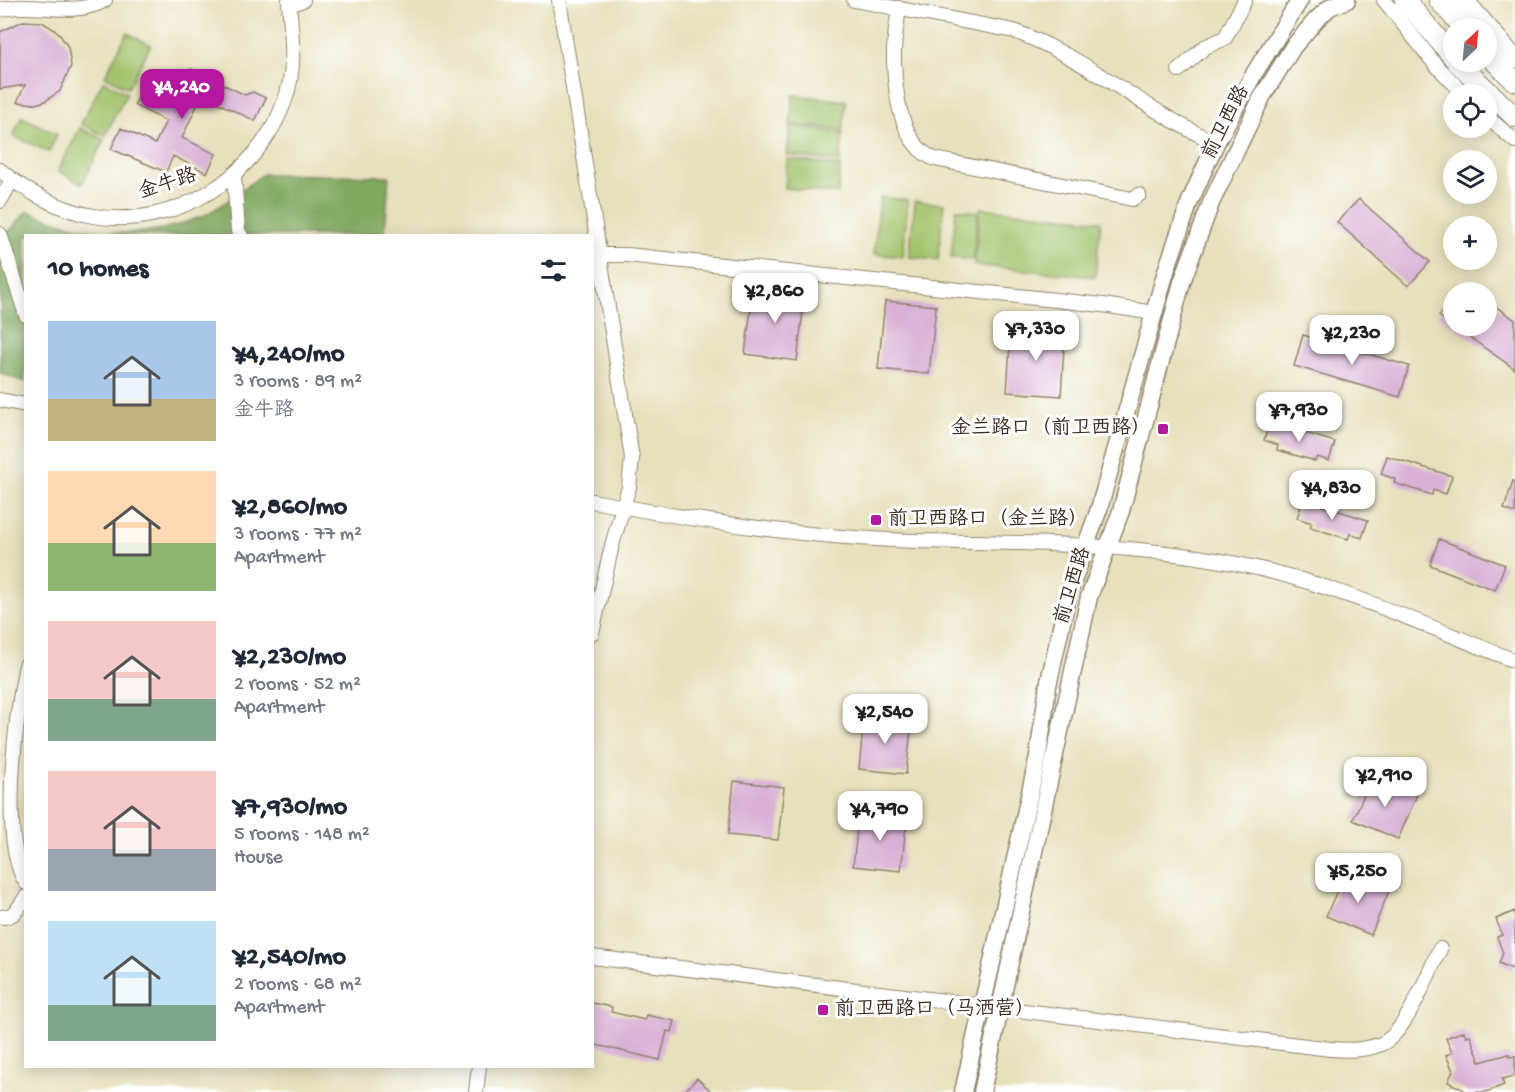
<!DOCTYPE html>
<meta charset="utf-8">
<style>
body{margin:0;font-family:"Gochi Hand","LXGW WenKai TC",sans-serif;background:#f6f6f7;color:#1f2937;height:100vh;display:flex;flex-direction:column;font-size:22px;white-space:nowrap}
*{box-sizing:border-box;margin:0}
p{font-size:20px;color:#747a83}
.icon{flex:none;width:33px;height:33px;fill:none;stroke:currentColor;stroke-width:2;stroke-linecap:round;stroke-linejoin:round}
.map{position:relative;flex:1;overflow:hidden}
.sheet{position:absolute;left:24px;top:234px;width:570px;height:834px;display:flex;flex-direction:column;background:#fff;border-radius:0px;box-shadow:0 3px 15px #0003}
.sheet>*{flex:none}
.needle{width:39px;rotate:26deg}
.tools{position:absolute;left:1443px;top:18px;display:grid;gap:12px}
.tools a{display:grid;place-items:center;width:54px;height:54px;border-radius:50%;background:#fff;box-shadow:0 3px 15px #0003;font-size:30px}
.price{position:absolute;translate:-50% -51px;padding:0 14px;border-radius:12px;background:#fff;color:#222;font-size:20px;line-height:39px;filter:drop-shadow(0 2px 3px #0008)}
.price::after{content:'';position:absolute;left:50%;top:36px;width:18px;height:14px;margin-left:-9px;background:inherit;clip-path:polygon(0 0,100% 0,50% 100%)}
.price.current{background:#b5179e;color:#fff}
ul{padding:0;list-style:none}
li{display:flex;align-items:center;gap:18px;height:150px;padding:0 24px}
li span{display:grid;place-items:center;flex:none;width:168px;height:120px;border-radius:0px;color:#555}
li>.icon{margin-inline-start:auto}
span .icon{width:72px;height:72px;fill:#fffc;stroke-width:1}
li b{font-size:26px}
h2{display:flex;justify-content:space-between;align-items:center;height:72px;padding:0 24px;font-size:26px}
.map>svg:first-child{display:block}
</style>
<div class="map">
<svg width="1515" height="1092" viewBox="0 0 1515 1092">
<rect width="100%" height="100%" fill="#fff"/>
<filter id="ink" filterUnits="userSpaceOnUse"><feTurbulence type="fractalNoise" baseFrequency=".0167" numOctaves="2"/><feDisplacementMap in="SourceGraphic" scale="12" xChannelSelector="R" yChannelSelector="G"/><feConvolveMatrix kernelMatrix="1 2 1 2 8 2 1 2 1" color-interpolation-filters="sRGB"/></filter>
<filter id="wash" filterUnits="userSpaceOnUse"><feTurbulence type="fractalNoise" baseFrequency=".008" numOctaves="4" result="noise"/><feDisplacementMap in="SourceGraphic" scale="24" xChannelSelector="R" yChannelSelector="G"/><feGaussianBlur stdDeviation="1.35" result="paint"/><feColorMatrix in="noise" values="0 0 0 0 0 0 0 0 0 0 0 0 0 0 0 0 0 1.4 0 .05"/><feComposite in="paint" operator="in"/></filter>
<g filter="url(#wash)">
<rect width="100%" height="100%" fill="#e7e0bc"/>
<path fill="#a2c36c" stroke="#6e7645" stroke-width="1.5" d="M 127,33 L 151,45 L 128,88 L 105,76 Z
M 103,81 L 127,93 L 105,136 L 81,124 Z
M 793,95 L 846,101 L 843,130 L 790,124 Z
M 22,117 L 57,134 L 49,152 L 13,136 Z
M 790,126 L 843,133 L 840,162 L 787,155 Z
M 80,128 L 104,140 L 82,184 L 58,171 Z
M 787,159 L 840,166 L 838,194 L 785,188 Z
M 880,197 L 908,200 L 903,257 L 874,254 Z
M 915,201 L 944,204 L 938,260 L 909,257 Z
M 980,208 L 1101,221 L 1095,277 L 974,265 Z
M 956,209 L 978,212 L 973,260 L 951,258 Z"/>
<path fill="#81a960" stroke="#5e6a3f" stroke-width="1.5" d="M 263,174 L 389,176 L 385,235 L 26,236 L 25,382 L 0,373 L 0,242 L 27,211 C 86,234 137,243 198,218 C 221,209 243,188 263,174 Z"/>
<g id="blocks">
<path fill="#d9b1d6" d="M 23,21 L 42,22 L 58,32 L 68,47 L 71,66 L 60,91 L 45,101 L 36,104 L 17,102 L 25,85 L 0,89 L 0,32 Z
M 191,69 L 245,95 L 253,92 L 266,98 L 255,121 L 202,95 L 182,138 L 216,154 L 207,173 L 173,156 L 166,172 L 111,149 L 121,128 L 155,144 L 166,121 L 134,105 L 142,92 L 155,83 L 185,82 Z
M 1359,199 L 1430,262 L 1408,286 L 1337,222 Z
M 754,286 L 805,293 L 797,361 L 745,354 Z
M 1454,295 L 1454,326 L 1486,326 L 1486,300 L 1515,320 L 1515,369 L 1439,316 Z
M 885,301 L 936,306 L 929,374 L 878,369 Z
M 1011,329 L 1065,332 L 1061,396 L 1007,392 Z
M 1303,335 L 1409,366 L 1400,397 L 1294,366 Z
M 1270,422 L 1335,442 L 1329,461 L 1317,457 L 1315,461 L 1277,450 L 1278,445 L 1264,440 Z
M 1387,456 L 1452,476 L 1446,494 L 1433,490 L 1432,495 L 1394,483 L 1395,479 L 1381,474 Z
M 1513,481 L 1515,481 L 1515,513 L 1504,509 Z
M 1303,500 L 1368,520 L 1362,538 L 1350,534 L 1348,539 L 1310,527 L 1312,523 L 1297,518 Z
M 1439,539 L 1505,565 L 1495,590 L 1430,565 Z
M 864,716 L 912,721 L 906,774 L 859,769 Z
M 1372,776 L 1417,795 L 1398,839 L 1353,820 Z
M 734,781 L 784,787 L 778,840 L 728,835 Z
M 859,813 L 907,818 L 901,871 L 853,866 Z
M 1345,872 L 1389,891 L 1371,935 L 1326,916 Z
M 1515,911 L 1515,970 L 1499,963 L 1503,953 L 1497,937 L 1502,935 L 1496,919 Z
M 592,1003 L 612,1007 L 611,1012 L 645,1020 L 646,1015 L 675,1021 L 672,1032 L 667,1031 L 660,1060 L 592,1044 Z
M 1464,1031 L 1466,1036 L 1470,1035 L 1480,1062 L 1509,1054 L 1510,1057 L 1515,1056 L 1515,1076 L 1502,1079 L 1504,1085 L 1486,1092 L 1468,1092 L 1448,1082 L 1453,1071 L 1446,1055 L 1452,1053 L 1446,1038 Z
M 697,1078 L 712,1092 L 684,1092 Z"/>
</g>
</g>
<g filter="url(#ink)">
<use href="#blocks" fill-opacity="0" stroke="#91856d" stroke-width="1.5"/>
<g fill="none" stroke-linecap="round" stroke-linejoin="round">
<g stroke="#91856d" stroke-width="16">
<path id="minor" d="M 559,0 L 632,458 L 629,487 L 612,545 L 592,633
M 854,0 L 1014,31 C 1087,58 1146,111 1216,143
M 1384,0 L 1435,64 L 1464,94
M 289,5 L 303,0
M 899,8 C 897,24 893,43 894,60 C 895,93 901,146 935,159 L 1132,199 L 1139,195
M 0,10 C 31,0 73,19 105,0
M 1179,70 L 1205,47 L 1225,38 L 1245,0
M 1486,116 L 1515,141
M 0,170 C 26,192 60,210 93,216 C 175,230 259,176 285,100 C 297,67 291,33 289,0
M 234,176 L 238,231 L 241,236
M 0,201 L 12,180
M 0,234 L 26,315
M 598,255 L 627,255 L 1103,305 L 1154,313
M 0,400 L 26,405
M 592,501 C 700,521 808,538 917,541 C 1024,543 1132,543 1238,564 C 1333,583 1425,625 1515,661
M 26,665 C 15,720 0,842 26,883
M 0,917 C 16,917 17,909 26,897
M 592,957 L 1330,1049 C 1348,1050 1364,1051 1381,1044 C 1406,1034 1428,973 1440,949
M 476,1092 L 479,1066"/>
</g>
<g stroke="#91856d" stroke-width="19">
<path id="major" d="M 963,1092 L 1038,756 L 1048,686 L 1068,595 L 1099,509 L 1166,271 L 1190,201 L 1216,143 L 1255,72 L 1300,0
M 982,1092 L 1089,597 L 1121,511 L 1182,282 L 1211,203 L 1262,97 L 1293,47 L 1316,20 L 1330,7 L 1347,0"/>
</g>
<g stroke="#91856d" stroke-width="22">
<path id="highway" d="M 1405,0 L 1454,58
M 1439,0 L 1464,28
M 1463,0 L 1513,58
M 1486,53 L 1515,81
M 1457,62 L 1515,117"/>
</g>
<use href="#minor" stroke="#fff" stroke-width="14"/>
<use href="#major" stroke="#fff" stroke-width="16"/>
<use href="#highway" stroke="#fff" stroke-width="20"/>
</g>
</g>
<g fill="#b5179e" stroke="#fff" stroke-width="2">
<rect x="1157" y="423" width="12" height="12" rx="3"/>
<rect x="870" y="514" width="12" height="12" rx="3"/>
<rect x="817" y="1004" width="12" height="12" rx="3"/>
</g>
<g text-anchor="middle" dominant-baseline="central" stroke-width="6" stroke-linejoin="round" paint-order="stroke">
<g font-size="20" fill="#3b2a1e" stroke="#fff">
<text transform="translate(1227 123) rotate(-63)">前卫西路</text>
<text transform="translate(168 185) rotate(-18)">金牛路</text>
<text transform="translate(1074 586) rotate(-73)">前卫西路</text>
</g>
<g font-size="20" fill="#3b2a1e" stroke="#fff" text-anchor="start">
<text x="1151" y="429" text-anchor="end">金兰路口（前卫西路）</text>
<text x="888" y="520">前卫西路口（金兰路）</text>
<text x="835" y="1010">前卫西路口（马洒营）</text>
</g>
</g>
</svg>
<div class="tools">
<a><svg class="needle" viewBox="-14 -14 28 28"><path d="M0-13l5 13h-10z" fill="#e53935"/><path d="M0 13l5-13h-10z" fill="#747a83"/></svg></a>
<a><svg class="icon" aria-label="locate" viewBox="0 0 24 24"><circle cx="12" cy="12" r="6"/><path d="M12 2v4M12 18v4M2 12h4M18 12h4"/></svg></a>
<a><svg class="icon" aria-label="layers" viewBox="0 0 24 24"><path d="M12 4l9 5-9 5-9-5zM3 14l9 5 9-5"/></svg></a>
<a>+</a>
<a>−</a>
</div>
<b class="price current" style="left:182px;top:120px">¥4,240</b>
<b class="price" style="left:775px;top:324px">¥2,860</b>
<b class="price" style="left:1036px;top:362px">¥7,330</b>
<b class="price" style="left:1352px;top:366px">¥2,230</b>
<b class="price" style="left:1299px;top:443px">¥7,930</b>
<b class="price" style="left:1332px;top:521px">¥4,830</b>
<b class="price" style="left:885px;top:745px">¥2,540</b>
<b class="price" style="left:1385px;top:808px">¥2,910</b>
<b class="price" style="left:880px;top:842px">¥4,790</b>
<b class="price" style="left:1358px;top:904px">¥5,250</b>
<section class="sheet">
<h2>10 homes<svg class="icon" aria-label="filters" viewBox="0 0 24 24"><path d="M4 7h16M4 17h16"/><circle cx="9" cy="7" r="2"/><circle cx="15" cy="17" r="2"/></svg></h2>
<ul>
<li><span style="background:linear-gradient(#a9c7e8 65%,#c2b280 0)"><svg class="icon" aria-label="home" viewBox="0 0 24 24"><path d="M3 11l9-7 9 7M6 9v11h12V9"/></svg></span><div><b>¥4,240/mo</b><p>3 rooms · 89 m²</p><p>金牛路</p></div></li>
<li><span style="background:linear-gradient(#ffd9b3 60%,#8fb573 0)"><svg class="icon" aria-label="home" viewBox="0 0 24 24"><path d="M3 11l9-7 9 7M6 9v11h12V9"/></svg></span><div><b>¥2,860/mo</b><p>3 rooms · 77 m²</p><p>Apartment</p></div></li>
<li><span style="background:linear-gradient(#f6c9c9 65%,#7fa58c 0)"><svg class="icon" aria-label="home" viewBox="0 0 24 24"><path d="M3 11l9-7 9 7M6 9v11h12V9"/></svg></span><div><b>¥2,230/mo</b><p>2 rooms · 52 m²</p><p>Apartment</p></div></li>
<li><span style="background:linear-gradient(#f6c9c9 65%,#9aa5b1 0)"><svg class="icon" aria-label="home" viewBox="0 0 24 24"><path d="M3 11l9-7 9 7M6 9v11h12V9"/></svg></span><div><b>¥7,930/mo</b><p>5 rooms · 148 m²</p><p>House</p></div></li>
<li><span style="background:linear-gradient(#bfe0f5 70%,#7fa58c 0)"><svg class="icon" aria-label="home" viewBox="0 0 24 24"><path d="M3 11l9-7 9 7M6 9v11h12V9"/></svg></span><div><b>¥2,540/mo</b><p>2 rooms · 68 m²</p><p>Apartment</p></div></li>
</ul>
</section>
</div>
